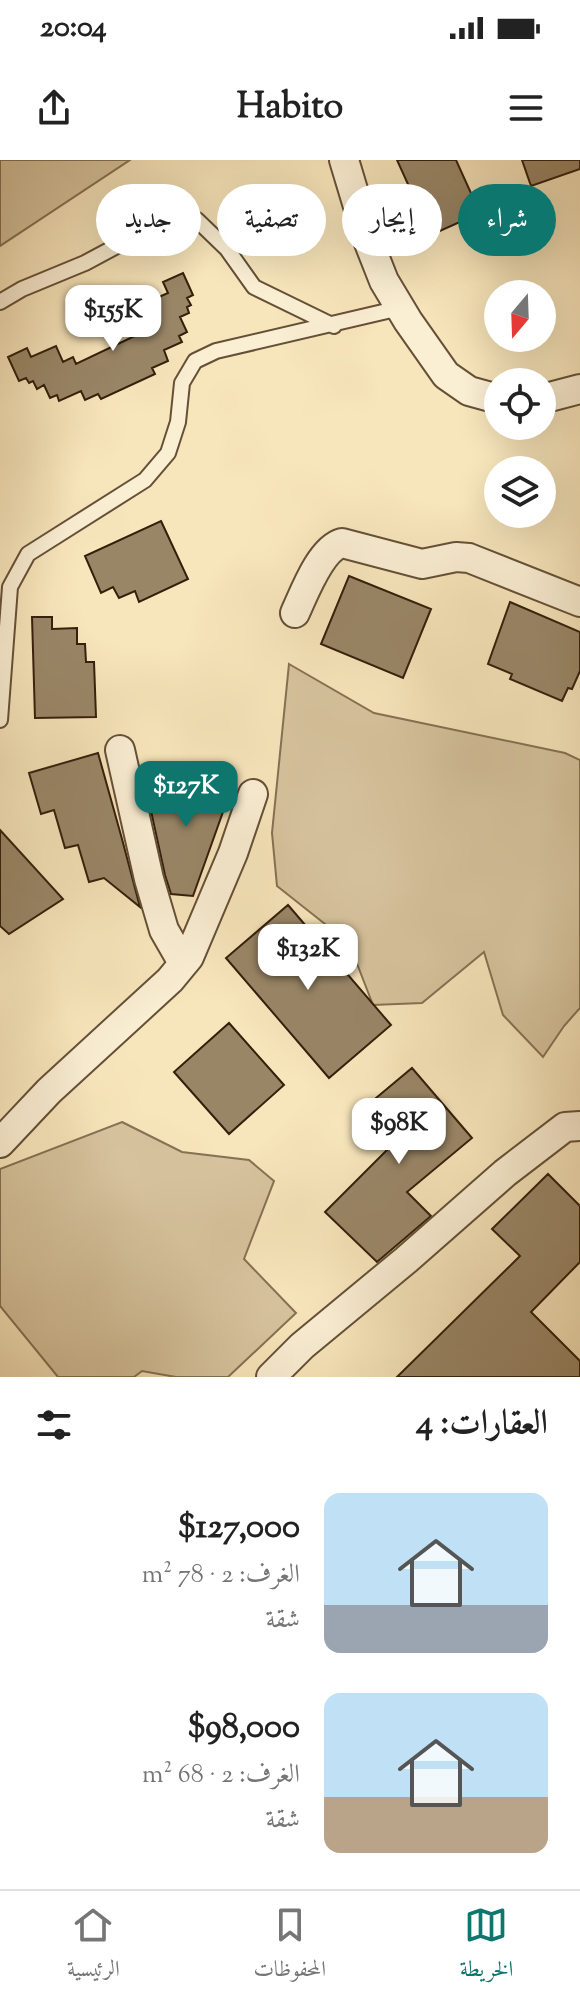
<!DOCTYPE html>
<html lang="ar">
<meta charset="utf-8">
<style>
body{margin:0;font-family:"Sorts Mill Goudy",Amiri,serif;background:#f2f2f2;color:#222;direction:rtl;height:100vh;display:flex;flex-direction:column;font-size:30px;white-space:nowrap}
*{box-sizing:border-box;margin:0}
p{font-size:26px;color:#767676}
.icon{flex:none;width:44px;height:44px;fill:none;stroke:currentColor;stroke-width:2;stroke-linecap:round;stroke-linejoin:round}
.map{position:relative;height:1217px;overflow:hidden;direction:ltr}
.details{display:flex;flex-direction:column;background:#fff;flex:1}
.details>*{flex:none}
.hud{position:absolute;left:24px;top:24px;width:532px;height:72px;direction:rtl;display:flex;gap:16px}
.needle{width:52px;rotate:199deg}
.controls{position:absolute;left:484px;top:120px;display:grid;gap:16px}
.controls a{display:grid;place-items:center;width:72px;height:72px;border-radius:50%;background:#fff;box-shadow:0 8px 32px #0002;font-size:40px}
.price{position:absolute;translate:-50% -68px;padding:0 18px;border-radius:16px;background:#fff;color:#222;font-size:26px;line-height:52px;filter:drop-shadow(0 2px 4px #0008)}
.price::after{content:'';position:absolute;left:50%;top:48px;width:24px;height:18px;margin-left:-12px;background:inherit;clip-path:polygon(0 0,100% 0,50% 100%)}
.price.selected{background:#0f766e;color:#fff}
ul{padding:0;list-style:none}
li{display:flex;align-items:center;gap:24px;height:200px;padding:0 32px}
li span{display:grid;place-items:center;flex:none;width:224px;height:160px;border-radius:16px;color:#555}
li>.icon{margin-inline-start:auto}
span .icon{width:96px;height:96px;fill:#fffc;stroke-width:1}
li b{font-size:34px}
h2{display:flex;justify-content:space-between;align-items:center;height:96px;padding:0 32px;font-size:34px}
.tag{padding:0 28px;border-radius:36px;background:#fff;box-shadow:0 8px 32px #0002;font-size:28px;line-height:72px}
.tag.selected{background:#0f766e;color:#fff}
.status{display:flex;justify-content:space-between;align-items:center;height:56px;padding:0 40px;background:#fff;direction:ltr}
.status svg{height:22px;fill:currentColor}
header{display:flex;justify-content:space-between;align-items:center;height:104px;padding:0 32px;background:#fff;font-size:36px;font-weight:700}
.menu{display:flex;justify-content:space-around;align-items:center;height:112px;border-top:2px solid #e0e0e0;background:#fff;font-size:22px;color:#767676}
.menu a{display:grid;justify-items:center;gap:4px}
.menu .selected{color:#0f766e}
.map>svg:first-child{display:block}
</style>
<div class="status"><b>20:04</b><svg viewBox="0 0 49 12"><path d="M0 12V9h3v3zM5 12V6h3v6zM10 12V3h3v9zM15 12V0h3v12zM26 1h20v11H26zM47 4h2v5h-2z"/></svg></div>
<header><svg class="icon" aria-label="menu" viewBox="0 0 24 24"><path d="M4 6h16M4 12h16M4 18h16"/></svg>Habito<svg class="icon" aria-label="share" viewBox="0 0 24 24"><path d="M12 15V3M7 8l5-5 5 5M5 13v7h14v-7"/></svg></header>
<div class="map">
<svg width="580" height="1217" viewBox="0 0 580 1217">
<rect width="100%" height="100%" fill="#f7e5bb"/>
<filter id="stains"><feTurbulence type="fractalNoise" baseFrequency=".0025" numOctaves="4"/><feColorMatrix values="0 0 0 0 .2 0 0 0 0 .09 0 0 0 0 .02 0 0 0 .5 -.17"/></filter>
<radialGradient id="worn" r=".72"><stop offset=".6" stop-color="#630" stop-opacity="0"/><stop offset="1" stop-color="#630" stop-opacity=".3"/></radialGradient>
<path fill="#d6c39d" stroke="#857154" stroke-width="2" d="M 0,0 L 130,0 L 0,86 Z
M 289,504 L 374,553 L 565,593 L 580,600 L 580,848 L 564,866 L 543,897 L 503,855 L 484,792 L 422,843 L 373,845 L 349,783 L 277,726 L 272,673 Z
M 122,962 L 182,992 L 249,1000 L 274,1021 L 244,1099 L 296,1153 L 228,1217 L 176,1217 L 142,1211 L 134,1217 L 58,1217 L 0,1146 L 0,1009 Z"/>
<path fill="#998667" stroke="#341f0b" stroke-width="2" d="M 397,0 L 456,0 L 480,53 L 431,75 Z
M 522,0 L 580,0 L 580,9 L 531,26 Z
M 183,113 L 193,135 L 187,138 L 191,145 L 187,147 L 189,153 L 180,157 L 187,172 L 179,176 L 182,182 L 164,190 L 168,201 L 152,208 L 155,214 L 101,239 L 98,234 L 85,240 L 81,231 L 59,241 L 57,235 L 50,238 L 44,225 L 37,229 L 33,221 L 29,223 L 26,218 L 19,221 L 8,197 L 27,188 L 31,197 L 56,186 L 63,202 L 73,197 L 76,204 L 141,173 L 137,165 L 148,160 L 141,145 L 168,133 L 163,122 Z
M 161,361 L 188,419 L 139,442 L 135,431 L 119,438 L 113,427 L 101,433 L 85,396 Z
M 349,416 L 431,449 L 403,518 L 321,484 Z
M 510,442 L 580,472 L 580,511 L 572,529 L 568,528 L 562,541 L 510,519 L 512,514 L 488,504 Z
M 32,457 L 52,457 L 52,469 L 77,468 L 77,484 L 85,484 L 86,502 L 94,502 L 96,557 L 35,558 Z
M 98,593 L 122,679 L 140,747 L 104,718 L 89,722 L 78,685 L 65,688 L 54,650 L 41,654 L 29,613 Z
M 165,612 L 229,635 L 193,736 L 171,734 L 165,715 L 151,651 Z
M 0,670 L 63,739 L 9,774 L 0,766 Z
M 288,745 L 391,865 L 329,918 L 226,798 Z
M 229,863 L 284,925 L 229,974 L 174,912 Z
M 412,908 L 472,978 L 407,1032 L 431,1056 L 377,1102 L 325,1052 L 394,983 L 364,948 Z
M 548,1014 L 580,1046 L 580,1102 L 531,1152 L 580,1201 L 580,1217 L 397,1217 L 520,1096 L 492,1069 Z"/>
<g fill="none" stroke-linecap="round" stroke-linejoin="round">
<g stroke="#655037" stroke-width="18">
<path id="lane" d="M 0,142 L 22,129 L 85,103 L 171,57 L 197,60 L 227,89 L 254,127 L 334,166
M 0,560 L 10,427 L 28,394 L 145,320 L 168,293 L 178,262 L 182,223 L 195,201 L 216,191 L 400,148"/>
</g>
<g stroke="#655037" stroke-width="32">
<path id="street" d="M 344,0 L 369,83 L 384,121 L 408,161 L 446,215 L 469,231 L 498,239
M 542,239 L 580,229
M 295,453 C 304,434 320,389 342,383 L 422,404 L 456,397 L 469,398 L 580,442
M 120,590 L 149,719 L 164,770 L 183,803
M 0,983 L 49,931 L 170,820 L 189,797 L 233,693 L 253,634
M 271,1217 L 302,1186 L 406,1100 L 505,1013 L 565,967 L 580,966"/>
</g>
<use href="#lane" stroke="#faeed3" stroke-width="14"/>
<use href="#street" stroke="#faeed3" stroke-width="28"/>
</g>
<rect width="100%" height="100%" filter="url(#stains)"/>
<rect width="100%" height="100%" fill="url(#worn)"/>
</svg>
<div class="controls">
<a><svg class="needle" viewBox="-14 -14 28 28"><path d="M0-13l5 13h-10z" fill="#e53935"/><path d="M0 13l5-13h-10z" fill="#767676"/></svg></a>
<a><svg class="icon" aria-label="locate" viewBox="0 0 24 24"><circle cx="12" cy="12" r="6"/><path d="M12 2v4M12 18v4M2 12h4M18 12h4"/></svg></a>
<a><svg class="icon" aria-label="layers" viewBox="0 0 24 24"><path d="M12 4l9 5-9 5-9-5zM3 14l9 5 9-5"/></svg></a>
</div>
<b class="price" style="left:113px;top:193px">$155K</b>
<b class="price selected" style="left:186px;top:669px">$127K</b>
<b class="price" style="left:308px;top:832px">$132K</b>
<b class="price" style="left:399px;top:1006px">$98K</b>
<div class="hud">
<a class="tag selected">شراء</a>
<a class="tag">إيجار</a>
<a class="tag">تصفية</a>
<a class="tag">جديد</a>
</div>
</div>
<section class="details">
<h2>العقارات: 4<svg class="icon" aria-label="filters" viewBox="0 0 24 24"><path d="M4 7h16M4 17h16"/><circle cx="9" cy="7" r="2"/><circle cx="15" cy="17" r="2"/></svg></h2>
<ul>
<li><span style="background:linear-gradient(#bfe0f5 70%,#9aa5b1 0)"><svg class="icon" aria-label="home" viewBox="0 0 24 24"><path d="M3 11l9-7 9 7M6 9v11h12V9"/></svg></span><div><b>$127,000</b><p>الغرف: 2 · 78 m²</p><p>شقة</p></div></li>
<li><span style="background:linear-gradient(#bfe0f5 65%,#b9a48a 0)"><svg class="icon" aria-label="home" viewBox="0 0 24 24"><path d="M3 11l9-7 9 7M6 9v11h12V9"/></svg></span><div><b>$98,000</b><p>الغرف: 2 · 68 m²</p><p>شقة</p></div></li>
</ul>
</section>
<nav class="menu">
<a class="selected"><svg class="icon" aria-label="map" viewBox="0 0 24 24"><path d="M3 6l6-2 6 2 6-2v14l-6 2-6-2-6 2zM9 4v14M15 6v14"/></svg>الخريطة</a>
<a><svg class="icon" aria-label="saved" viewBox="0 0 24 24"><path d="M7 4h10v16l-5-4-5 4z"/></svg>المحفوظات</a>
<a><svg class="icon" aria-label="home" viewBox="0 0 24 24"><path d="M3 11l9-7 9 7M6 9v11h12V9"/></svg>الرئيسية</a>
</nav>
